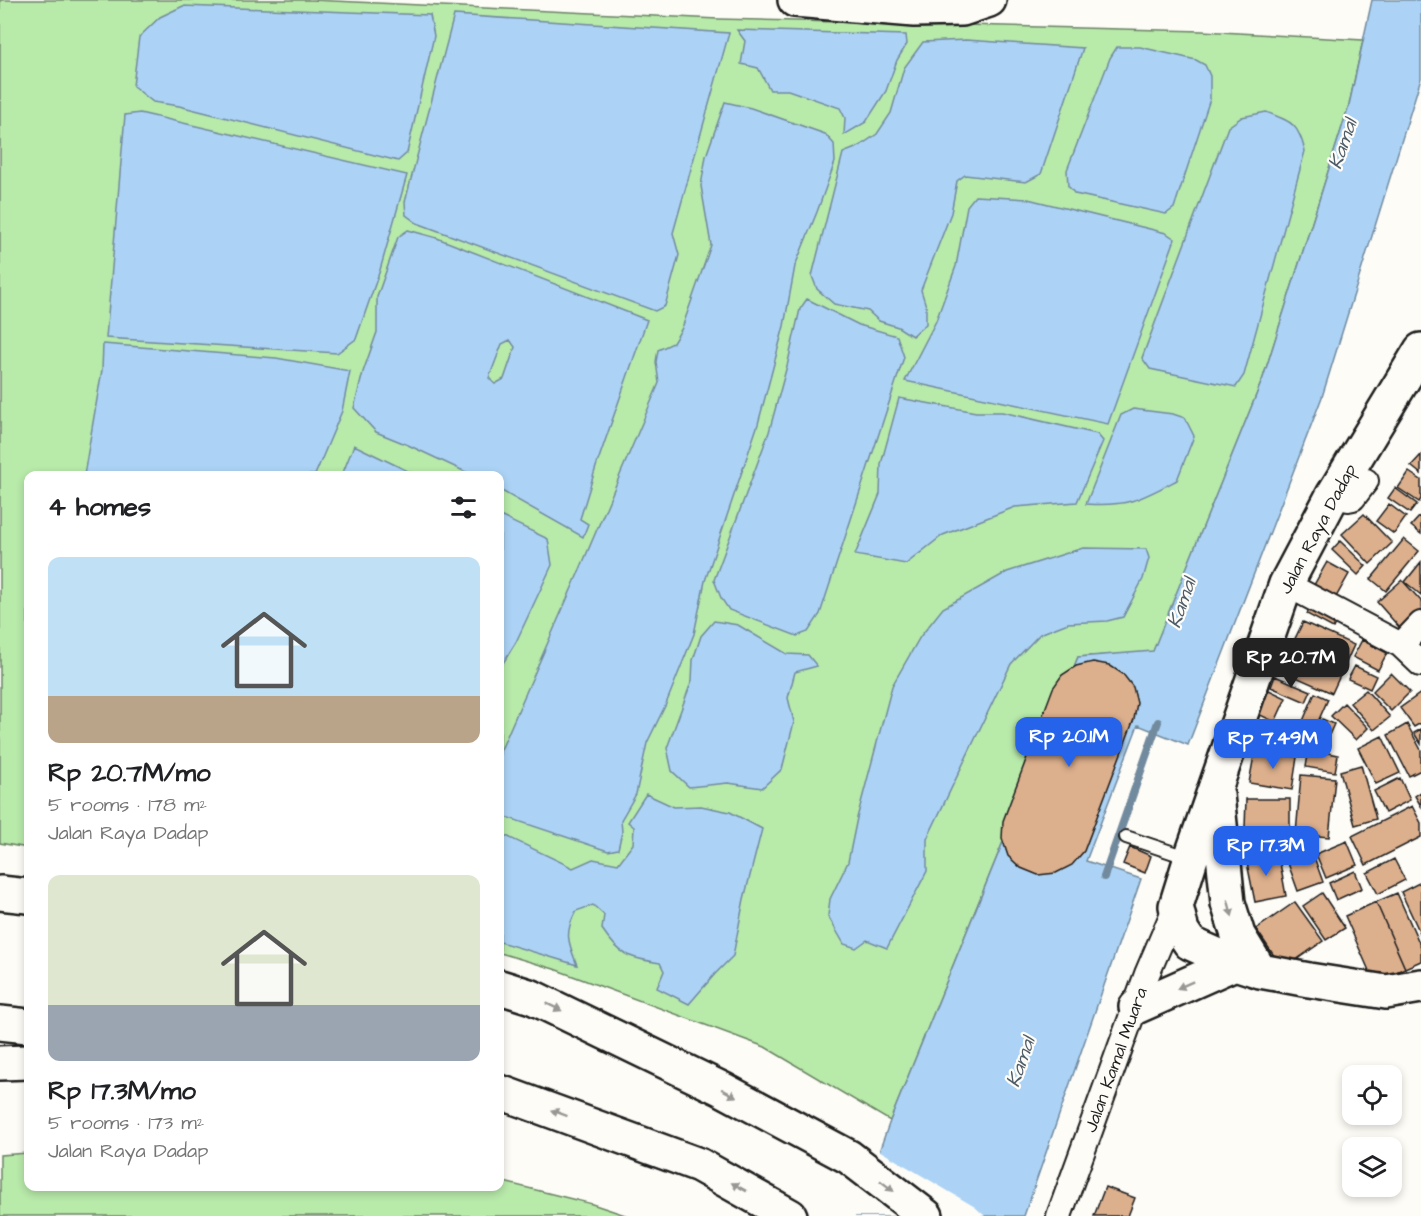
<!DOCTYPE html>
<meta charset="utf-8">
<style>
body{margin:0;font-family:"Architects Daughter",sans-serif;background:#f6f6f6;color:#202124;height:100vh;display:flex;flex-direction:column;font-size:22px;white-space:nowrap}
*{box-sizing:border-box;margin:0}
p{font-size:20px;color:#757577}
.icon{flex:none;width:33px;height:33px;fill:none;stroke:currentColor;stroke-width:2;stroke-linecap:round;stroke-linejoin:round}
.map{position:relative;flex:1;overflow:hidden}
.details{position:absolute;left:24px;top:471px;width:480px;height:720px;display:flex;flex-direction:column;background:#fff;border-radius:12px;box-shadow:0 3px 9px #0003}
.details>*{flex:none}
.fabs{position:absolute;left:1342px;top:1065px;display:grid;gap:12px}
.fabs a{display:grid;place-items:center;width:60px;height:60px;border-radius:12px;background:#fff;box-shadow:0 3px 9px #0003;font-size:30px}
.price{position:absolute;translate:-50% -51px;padding:0 14px;border-radius:12px;background:#2563eb;color:#fff;font-size:20px;line-height:39px;filter:drop-shadow(0 2px 3px #0008)}
.price::after{content:'';position:absolute;left:50%;top:36px;width:18px;height:14px;margin-left:-9px;background:inherit;clip-path:polygon(0 0,100% 0,50% 100%)}
.price.selected{background:#222;color:#fff}
ul{padding:0;list-style:none}
li{display:grid;align-content:center;gap:12px;height:318px;padding:0 24px}
li span{display:grid;place-items:center;height:186px;border-radius:12px;color:#555}
li>.icon{margin-inline-start:auto}
span .icon{width:108px;height:108px;fill:#fffc;stroke-width:1}
li b{font-size:26px}
h2{display:flex;justify-content:space-between;align-items:center;height:72px;padding:0 24px;font-size:26px}
.map>svg:first-child{display:block}
</style>
<div class="map">
<svg width="1421" height="1216" viewBox="0 0 1421 1216">
<rect width="100%" height="100%" fill="#fdfcf7"/>
<filter id="ink" filterUnits="userSpaceOnUse"><feTurbulence type="fractalNoise" baseFrequency=".0167" numOctaves="2"/><feDisplacementMap in="SourceGraphic" scale="12" xChannelSelector="R" yChannelSelector="G"/><feConvolveMatrix kernelMatrix="1 2 1 2 8 2 1 2 1" color-interpolation-filters="sRGB"/></filter>
<g filter="url(#ink)">
<path fill="#b8eaaa" stroke="#6a8363" stroke-width="1.5" d="M 0,0 L 312,0 L 718,19 L 1202,31 L 1363,40 L 1349,105 L 1263,378 L 1153,652 L 1078,657 L 890,1121 L 765,1047 L 554,969 L 500,953 L 500,476 L 28,476 L 28,848 L 0,843 Z
M 28,1153 L 28,1186 L 500,1186 L 500,1181 L 592,1204 L 628,1216 L 0,1216 L 0,1155 Z"/>
<path fill="#acd3f5" stroke="#728a9e" stroke-width="1.5" fill-rule="evenodd" d="M 1372,0 L 1421,0 L 1421,78 L 1322,397 L 1188,745 L 1138,725 L 1086,861 L 1141,879 L 1024,1216 L 856,1216 L 890,1121 L 1078,657 L 1153,651 L 1263,378 L 1349,105 Z
M 183,6 L 430,15 L 434,36 L 407,153 L 398,161 L 179,106 L 153,102 L 133,86 L 139,37 L 160,17 Z
M 454,15 L 729,33 L 673,233 L 679,255 L 665,306 L 655,311 L 417,223 L 406,215 L 405,202 Z
M 737,30 L 906,35 L 907,44 L 897,60 L 886,91 L 866,122 L 844,135 L 845,118 L 840,108 L 788,90 L 770,90 L 758,68 L 741,64 L 745,41 Z
M 966,40 L 1083,48 L 1041,174 L 1026,182 L 965,175 L 957,181 L 951,213 L 921,290 L 926,306 L 926,324 L 912,336 L 898,327 L 879,321 L 868,311 L 834,304 L 817,289 L 812,276 L 843,153 L 858,147 L 877,134 L 891,113 L 904,68 L 923,42 Z
M 1117,47 L 1140,47 L 1196,60 L 1205,65 L 1210,76 L 1210,99 L 1174,208 L 1166,214 L 1075,194 L 1068,186 L 1067,170 L 1110,58 Z
M 725,102 L 751,108 L 825,134 L 834,144 L 835,162 L 817,212 L 795,266 L 784,326 L 758,424 L 705,581 L 694,634 L 666,704 L 647,743 L 636,794 L 621,820 L 622,832 L 618,849 L 608,851 L 500,815 L 500,752 L 581,567 L 659,383 L 656,362 L 658,350 L 673,343 L 682,328 L 711,245 L 701,186 L 706,156 Z
M 1266,112 C 1292,122 1298,123 1305,151 L 1244,375 L 1236,387 L 1150,369 L 1142,358 L 1228,127 L 1242,117 Z
M 140,113 L 407,175 L 380,270 L 356,339 L 337,353 L 106,338 L 125,115 Z
M 975,196 L 1028,199 L 1166,233 L 1175,239 L 1108,424 L 905,381 L 936,321 L 956,266 L 967,206 Z
M 408,230 L 437,238 L 647,320 L 596,467 L 580,519 L 588,524 L 583,537 L 500,490 L 500,476 L 472,475 L 408,445 L 376,432 L 354,408 L 363,372 L 377,332 L 377,297 L 398,237 ZM 510,340 L 515,347 L 504,379 L 495,384 L 489,378 L 502,344 Z
M 807,299 L 859,325 L 897,336 L 904,357 L 820,614 L 808,632 L 797,636 L 729,610 L 721,598 L 714,580 L 769,432 L 788,362 L 800,309 Z
M 103,344 L 276,358 L 350,371 L 342,411 L 315,475 L 84,475 L 102,370 Z
M 899,398 L 976,412 L 1002,412 L 1097,434 L 1103,441 L 1077,502 L 1015,507 L 943,535 L 906,564 L 855,555 L 880,494 L 881,464 Z
M 1133,409 L 1173,414 L 1185,418 L 1194,436 L 1177,480 C 1141,499 1128,507 1086,504 L 1121,415 Z
M 354,445 L 416,475 L 342,475 Z
M 500,516 L 548,539 L 552,565 L 516,642 L 500,668 Z
M 1083,548 L 1146,549 L 1149,558 L 1143,579 L 1123,617 L 1107,621 L 1068,623 L 1040,634 L 1011,664 L 927,839 L 927,871 L 887,948 L 867,940 L 856,948 L 844,944 L 828,916 L 830,899 L 848,862 L 857,818 L 892,686 L 920,637 L 943,608 L 1007,572 Z
M 714,621 L 738,625 L 787,654 L 808,655 L 817,666 L 795,672 L 788,698 L 794,722 L 782,769 L 762,788 L 728,783 L 689,787 L 672,771 L 667,748 L 692,680 L 693,660 L 701,636 Z
M 646,794 L 674,807 L 701,806 L 730,812 L 762,829 L 744,899 L 733,956 L 715,974 L 689,1004 L 657,988 L 664,971 L 660,963 C 629,958 620,956 602,929 L 604,915 L 593,905 L 576,911 C 564,933 568,942 577,965 L 500,942 L 500,833 L 573,868 L 593,859 L 618,864 L 633,844 L 634,827 L 628,822 Z"/>
<path fill="#fdfcf7" d="M 877,1149 L 975,1207 L 985,1216 L 853,1216 Z"/>
<g fill="none" stroke-linecap="round" stroke-linejoin="round">
<path stroke="#728a9e" stroke-width="8" d="M 1104,877 L 1158,722"/>
</g>
<path fill="#dcaf8d" stroke="#1c1c1c" stroke-width="1.5" d="M 1421,455 L 1421,474 L 1411,466 Z
M 1409,472 L 1421,480 L 1421,499 L 1419,502 L 1398,488 Z
M 1395,488 L 1417,504 L 1410,513 L 1388,498 Z
M 1389,504 L 1406,517 L 1394,534 L 1376,521 Z
M 1364,514 L 1392,543 L 1370,564 L 1342,534 Z
M 1421,515 L 1421,534 L 1411,526 Z
M 1404,539 L 1419,551 L 1386,591 L 1371,579 Z
M 1340,541 L 1366,566 L 1358,575 L 1332,550 Z
M 1327,562 L 1349,574 L 1336,597 L 1314,585 Z
M 1421,562 L 1421,595 L 1405,582 Z
M 1402,580 L 1421,601 L 1421,622 L 1406,635 L 1377,602 Z
M 1314,601 L 1340,614 L 1333,628 L 1307,614 Z
M 1303,622 L 1354,645 L 1332,693 L 1280,670 Z
M 1362,640 L 1387,653 L 1378,670 L 1353,657 Z
M 1093,662 L 1109,665 L 1123,674 L 1133,687 L 1137,703 L 1134,719 L 1084,851 L 1072,865 L 1056,873 L 1038,875 L 1021,868 L 1008,856 L 1002,838 L 1003,821 L 1053,688 L 1062,675 L 1076,666 Z
M 1355,666 L 1376,676 L 1370,689 L 1348,679 Z
M 1391,673 L 1410,692 L 1391,711 L 1372,692 Z
M 1275,676 L 1311,691 L 1306,702 L 1271,687 Z
M 1269,690 L 1286,698 L 1275,722 L 1258,714 Z
M 1366,690 L 1390,717 L 1374,730 L 1350,703 Z
M 1315,693 L 1328,699 L 1313,733 L 1300,728 Z
M 1421,693 L 1421,723 L 1414,727 L 1400,708 Z
M 1344,703 L 1368,728 L 1356,740 L 1331,716 Z
M 1322,719 L 1334,724 L 1325,744 L 1314,739 Z
M 1264,722 L 1304,736 L 1299,751 L 1258,737 Z
M 1407,724 L 1421,750 L 1421,770 L 1409,776 L 1388,735 Z
M 1421,729 L 1421,744 L 1414,733 Z
M 1382,736 L 1400,773 L 1376,784 L 1358,748 Z
M 1309,749 L 1338,755 L 1335,772 L 1306,767 Z
M 1255,750 L 1297,757 L 1292,790 L 1249,783 Z
M 1361,765 L 1376,819 L 1355,825 L 1340,771 Z
M 1301,775 L 1335,778 L 1329,837 L 1296,834 Z
M 1400,778 L 1410,800 L 1385,813 L 1374,791 Z
M 1421,792 L 1421,806 L 1415,796 Z
M 1246,799 L 1290,799 L 1290,828 L 1245,828 Z
M 1412,806 L 1421,823 L 1421,837 L 1366,865 L 1352,836 Z
M 1347,841 L 1357,865 L 1326,878 L 1316,854 Z
M 1310,846 L 1323,882 L 1298,891 L 1285,855 Z
M 1130,847 L 1151,856 L 1145,873 L 1123,864 Z
M 1278,852 L 1286,896 L 1255,902 L 1246,858 Z
M 1394,859 L 1405,880 L 1378,894 L 1367,873 Z
M 1355,871 L 1362,888 L 1336,900 L 1329,883 Z
M 1421,882 L 1421,935 L 1401,892 Z
M 1322,893 L 1345,928 L 1326,940 L 1303,906 Z
M 1397,893 L 1421,947 L 1421,961 L 1405,968 L 1376,902 Z
M 1295,902 L 1323,941 L 1283,969 L 1256,929 Z
M 1376,902 L 1405,968 L 1374,982 L 1345,916 Z
M 1105,1187 L 1135,1198 L 1128,1216 L 1094,1216 Z"/>
<g fill="none" stroke-linecap="round" stroke-linejoin="round">
<g stroke="#1c1c1c" stroke-width="16">
<path id="service" d="M 1126,837 L 1189,858"/>
</g>
<g stroke="#1c1c1c" stroke-width="28">
<path id="minor" d="M 1333,495 L 1348,499 L 1353,498 L 1366,481
M 1286,584 L 1401,645 L 1421,624
M 1401,645 L 1421,664
M 1059,1216 L 1147,974 L 1176,906"/>
</g>
<g stroke="#1c1c1c" stroke-width="38">
<path id="secondary" d="M 1421,350 L 1333,495 L 1286,584 L 1191,858 L 1176,906 L 1182,931 L 1190,943 L 1235,963 L 1260,971 L 1309,980 L 1386,992 L 1421,986
M 1217,795 L 1228,903 L 1238,935 L 1260,971
M 1136,1007 L 1235,963"/>
</g>
<g stroke="#1c1c1c" stroke-width="38">
<path id="motorway" d="M 795,0 L 914,10 L 962,9 L 989,0
M 0,893 L 28,896
M 500,987 L 532,997 L 722,1089 L 849,1157 L 926,1216
M 0,1023 L 28,1026
M 0,1063 L 28,1062
M 500,1092 L 699,1165 L 790,1216"/>
</g>
<use href="#service" stroke="#fdfcf7" stroke-width="12"/>
<use href="#minor" stroke="#fdfcf7" stroke-width="24"/>
<use href="#secondary" stroke="#fdfcf7" stroke-width="33"/>
<use href="#motorway" stroke="#fdfcf7" stroke-width="33"/>
</g>
<defs><path id="oneway-solid" d="M-6-.8H1V-3.2L6.5 0L1 3.2V.8H-6Z" transform="scale(1.5)"/></defs>
<g fill="#989794">
<use href="#oneway-solid" transform="translate(1230 908) rotate(75)"/>
<use href="#oneway-solid" transform="translate(1185 985) rotate(156)"/>
<use href="#oneway-solid" transform="translate(554 1007) rotate(26)"/>
<use href="#oneway-solid" transform="translate(729 1093) rotate(28)"/>
<use href="#oneway-solid" transform="translate(559 1113) rotate(-160)"/>
<use href="#oneway-solid" transform="translate(887 1186) rotate(38)"/>
<use href="#oneway-solid" transform="translate(739 1187) rotate(-151)"/>
</g>
</g>
<g text-anchor="middle" dominant-baseline="central" stroke-width="4.5" stroke-linejoin="round" paint-order="stroke">
<g font-size="18" fill="#1c1c1c" stroke="#fdfcf7">
<text transform="translate(1318 529) rotate(-62)">Jalan Raya Dadap</text>
<text transform="translate(1116 1060) rotate(-70)">Jalan Kamal Muara</text>
</g>
<g font-size="20" font-style="italic" fill="#4e5c68" stroke="#fdfcf7">
<text transform="translate(1343 144) rotate(-71)">Kamal</text>
<text transform="translate(1182 603) rotate(-71)">Kamal</text>
<text transform="translate(1021 1062) rotate(-71)">Kamal</text>
</g>
</g>
</svg>
<div class="fabs">
<a><svg class="icon" aria-label="locate" viewBox="0 0 24 24"><circle cx="12" cy="12" r="6"/><path d="M12 2v4M12 18v4M2 12h4M18 12h4"/></svg></a>
<a><svg class="icon" aria-label="layers" viewBox="0 0 24 24"><path d="M12 4l9 5-9 5-9-5zM3 14l9 5 9-5"/></svg></a>
</div>
<b class="price selected" style="left:1291px;top:689px">Rp 20.7M</b>
<b class="price" style="left:1069px;top:768px">Rp 20.1M</b>
<b class="price" style="left:1273px;top:770px">Rp 7.49M</b>
<b class="price" style="left:1266px;top:877px">Rp 17.3M</b>
<section class="details">
<h2>4 homes<svg class="icon" aria-label="filters" viewBox="0 0 24 24"><path d="M4 7h16M4 17h16"/><circle cx="9" cy="7" r="2"/><circle cx="15" cy="17" r="2"/></svg></h2>
<ul>
<li><span style="background:linear-gradient(#bfe0f5 75%,#b9a48a 0)"><svg class="icon" aria-label="home" viewBox="0 0 24 24"><path d="M3 11l9-7 9 7M6 9v11h12V9"/></svg></span><div><b>Rp 20.7M/mo</b><p>5 rooms · 178 m²</p><p>Jalan Raya Dadap</p></div></li>
<li><span style="background:linear-gradient(#dfe7d0 70%,#9aa5b1 0)"><svg class="icon" aria-label="home" viewBox="0 0 24 24"><path d="M3 11l9-7 9 7M6 9v11h12V9"/></svg></span><div><b>Rp 17.3M/mo</b><p>5 rooms · 173 m²</p><p>Jalan Raya Dadap</p></div></li>
</ul>
</section>
</div>
